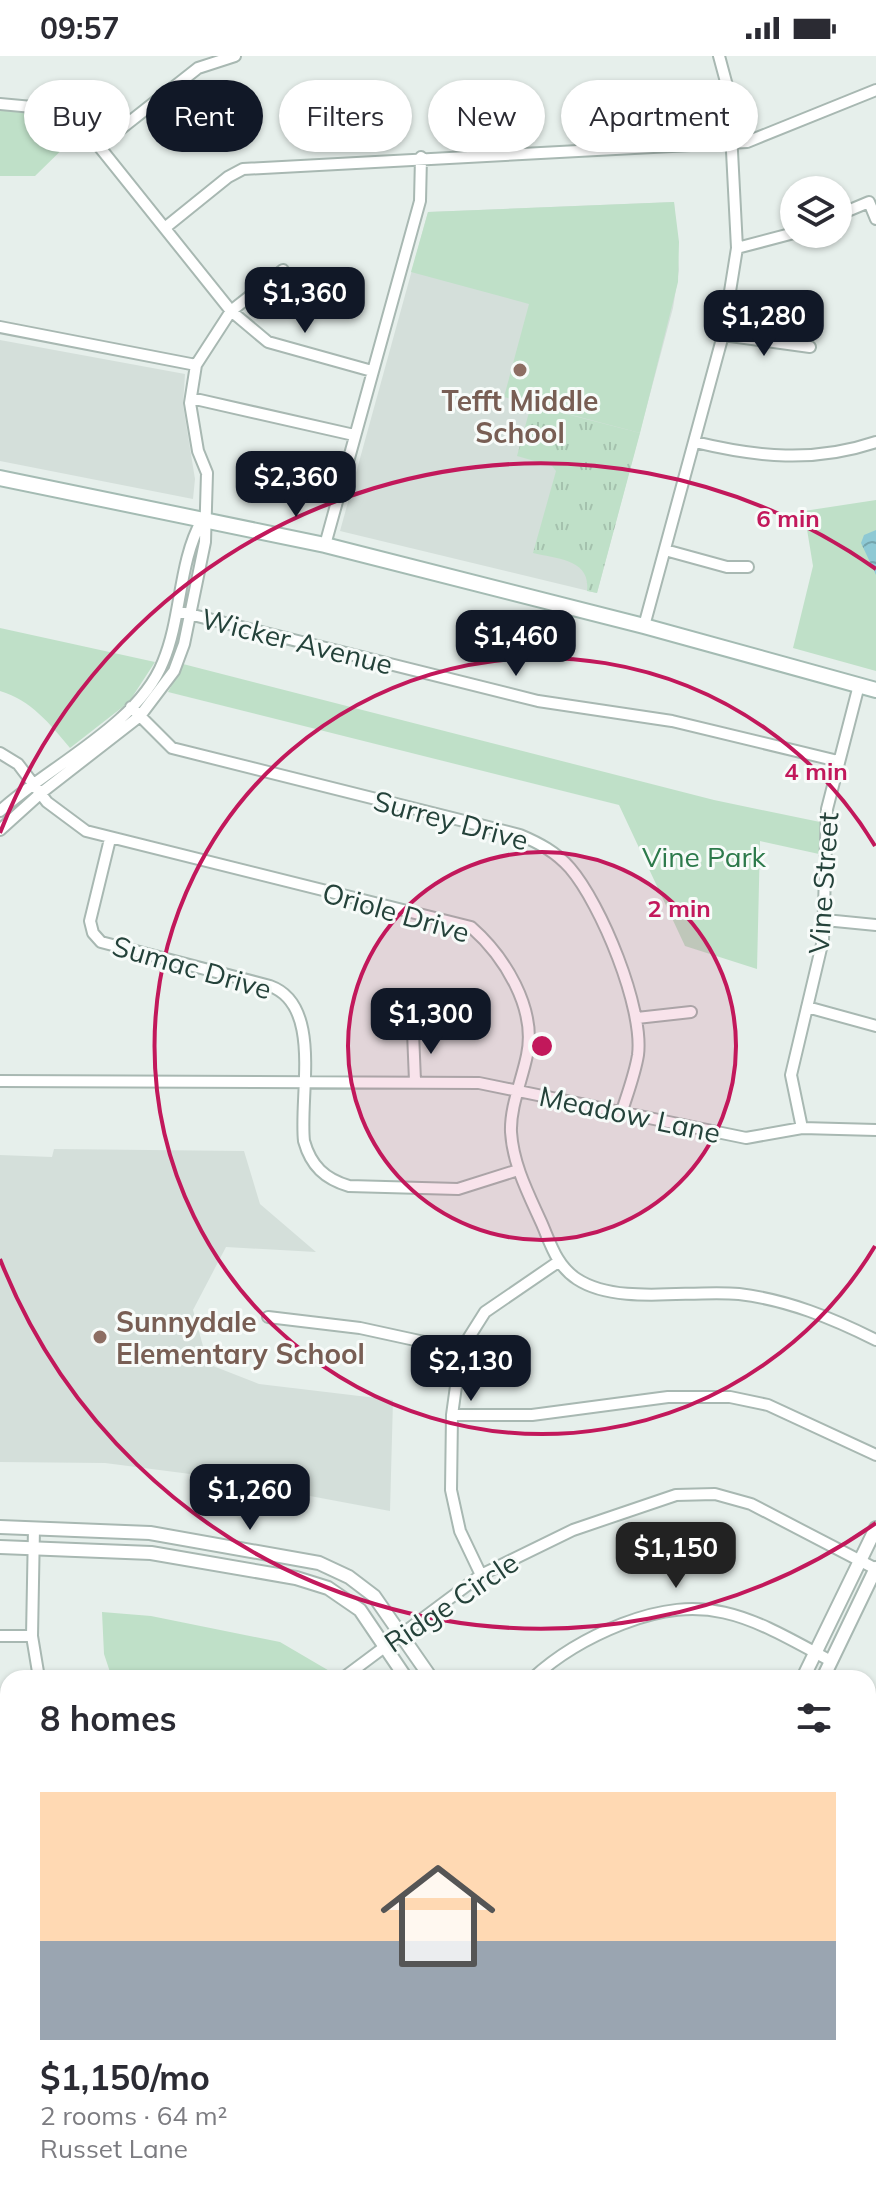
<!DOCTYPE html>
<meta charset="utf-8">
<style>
body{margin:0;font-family:Mulish,sans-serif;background:#f2f2f3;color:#2b2b33;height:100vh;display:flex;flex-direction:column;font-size:30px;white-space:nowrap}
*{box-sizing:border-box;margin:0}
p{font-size:26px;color:#7c7c81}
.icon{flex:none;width:44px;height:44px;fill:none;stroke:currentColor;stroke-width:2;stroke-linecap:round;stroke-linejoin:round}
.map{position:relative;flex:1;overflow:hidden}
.side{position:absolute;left:0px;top:1614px;width:876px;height:538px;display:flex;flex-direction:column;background:#fff;border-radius:24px 24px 0 0;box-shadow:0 2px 6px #0004}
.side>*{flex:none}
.banner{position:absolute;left:24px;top:24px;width:828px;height:72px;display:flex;gap:16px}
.tools{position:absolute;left:780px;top:120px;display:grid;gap:16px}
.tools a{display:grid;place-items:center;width:72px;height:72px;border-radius:50%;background:#fff;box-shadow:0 2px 6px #0004;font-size:40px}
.price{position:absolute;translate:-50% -68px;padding:0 18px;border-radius:16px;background:#111827;color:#fff;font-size:26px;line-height:52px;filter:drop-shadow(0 2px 4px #0008)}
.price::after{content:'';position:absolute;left:50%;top:48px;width:24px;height:18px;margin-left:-12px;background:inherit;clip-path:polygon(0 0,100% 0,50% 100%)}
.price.current{background:#222;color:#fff}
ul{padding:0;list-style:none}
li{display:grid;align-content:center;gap:16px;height:424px;padding:0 40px}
li span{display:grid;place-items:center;height:248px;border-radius:0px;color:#555}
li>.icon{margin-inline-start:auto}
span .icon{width:144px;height:144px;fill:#fffc;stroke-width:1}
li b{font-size:34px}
h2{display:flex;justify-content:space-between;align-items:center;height:96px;padding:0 40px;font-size:34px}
.pill{padding:0 28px;border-radius:36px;background:#fff;box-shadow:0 2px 6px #0004;font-size:28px;line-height:72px}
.pill.current{background:#111827;color:#fff}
.status{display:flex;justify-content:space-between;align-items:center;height:56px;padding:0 40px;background:#fff;direction:ltr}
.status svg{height:22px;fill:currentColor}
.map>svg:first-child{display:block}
</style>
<div class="status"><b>09:57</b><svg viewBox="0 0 49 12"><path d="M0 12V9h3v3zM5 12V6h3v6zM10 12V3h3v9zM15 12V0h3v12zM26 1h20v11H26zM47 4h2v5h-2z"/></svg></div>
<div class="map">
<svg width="876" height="2151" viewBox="0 0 876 2151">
<defs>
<pattern id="grass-tufts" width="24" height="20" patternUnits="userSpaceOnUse" patternTransform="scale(2)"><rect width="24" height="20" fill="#bfe0c8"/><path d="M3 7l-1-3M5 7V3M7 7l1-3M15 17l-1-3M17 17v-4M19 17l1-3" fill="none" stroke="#a4c1ad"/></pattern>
<pattern id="water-waves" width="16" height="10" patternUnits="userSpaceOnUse" patternTransform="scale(2)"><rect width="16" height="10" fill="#8ec9d4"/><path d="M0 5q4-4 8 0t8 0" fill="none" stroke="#74a5ad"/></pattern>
</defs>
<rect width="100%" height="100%" fill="#e6efeb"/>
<path fill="#d4dfda" d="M 674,146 L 679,214 L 673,252 L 597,537 L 340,475 L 428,156 Z
M 0,284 L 185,318 L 183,349 L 195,423 L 193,443 L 0,405 Z
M 54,1093 L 244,1095 L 260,1148 L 316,1196 L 226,1191 L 193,1254 L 208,1308 L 259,1328 L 393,1344 L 390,1455 L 198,1419 L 105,1407 L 0,1406 L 0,1099 L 52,1101 Z"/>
<path fill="url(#grass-tufts)" d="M 531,349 L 640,377 L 597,537 L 587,535 C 591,503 557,503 533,497 L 556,415 L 552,410 L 517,400 Z"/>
<path fill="#bfe0c8" d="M 0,53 L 53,58 L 80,76 L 35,120 L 0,120 Z
M 674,146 L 679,186 L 678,226 L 640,377 L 504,341 L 529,248 L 411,216 L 428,156 Z
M 876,444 L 876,615 L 793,592 L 813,510 L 804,455 Z
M 0,572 L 155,606 L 129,646 L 70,692 C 49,667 32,645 0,635 Z
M 183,608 L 714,744 L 820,766 L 819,798 L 760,785 L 757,913 L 685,890 L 619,749 L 168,636 Z
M 102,1556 L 151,1560 L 280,1586 L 338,1620 L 112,1622 L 104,1598 Z
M 876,1658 L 876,1809 L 868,1809 L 868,1674 Z
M 0,2013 L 8,2014 L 8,2093 L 0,2093 Z"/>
<path fill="url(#water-waves)" d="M 876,474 L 876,519 L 861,487 L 864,479 Z"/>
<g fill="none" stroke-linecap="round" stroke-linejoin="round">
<path stroke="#8ec9d4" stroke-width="2" d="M 868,1772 L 876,1767"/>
<g stroke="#a8b8b2" stroke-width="14">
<path id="minor" d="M 0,48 L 54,53 L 86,74 L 231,255 L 268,286 L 372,315
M 99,90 L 198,12 L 235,0
M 838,159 L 869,146 L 876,163
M 166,171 L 228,121 L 243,113 L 747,86 L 876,34
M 737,192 L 794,177
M 0,271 L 196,309
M 723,279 L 810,291
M 191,342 L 354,379
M 695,386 C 757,401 814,407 876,386
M 325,489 L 420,145 L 421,101
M 665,494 L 727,511 L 748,511
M 177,555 L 538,645 L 672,665 L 838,705
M 644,570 L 723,279 L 737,192 L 729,37 L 719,0
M 131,651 L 172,692 L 520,779 C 539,787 556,796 570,812 C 601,848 644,952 638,999 C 635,1018 627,1039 621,1058
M 0,697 L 18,708 L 47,746 L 86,775 L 471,871 C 504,900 537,952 527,999 C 522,1024 510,1051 511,1076 C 513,1109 529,1139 542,1168 C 551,1189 557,1210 577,1223 C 618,1250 691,1233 739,1238 C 788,1244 832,1262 876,1284
M 0,755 C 49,710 138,669 163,606 C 182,561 178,507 202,464
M 0,774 L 41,737 L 140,660 L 174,615 L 184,588 L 205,486 L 207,417 L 198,395 L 190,347 L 196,309 L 231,255 L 283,214
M 110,783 L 90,865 L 93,877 L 101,886 L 270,930 C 323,949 299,1039 304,1085 C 311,1110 325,1123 349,1130 L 458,1133 L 518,1114
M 825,864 L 876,869
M 807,951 L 876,970
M 637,962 L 691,956
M 413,976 L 415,1025
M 0,1025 L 479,1027 L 746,1082 L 802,1072 L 876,1074
M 802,1072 L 791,1019 L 823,884 L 827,753 L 859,629
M 268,1261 L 360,1272 L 461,1294
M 452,1359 L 532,1359 L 668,1341 L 730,1341 L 768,1349 L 876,1399
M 34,1472 L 32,1580 L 39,1622
M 481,1519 L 460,1475 L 451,1434 L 452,1359 L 461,1294 L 485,1256 L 558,1206
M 0,1580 L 32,1580
M 343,1622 L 481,1519 L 573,1474 L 676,1439 L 715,1438 L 751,1448 L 876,1513
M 533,1622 C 560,1597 589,1581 622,1568 C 710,1534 753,1563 831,1605
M 0,1906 L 8,1902
M 868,2088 L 876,2087
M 188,2144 L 202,2151
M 515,2144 L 515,2151
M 65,2151 L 68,2144
M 335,2151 L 341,2144
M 754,2151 L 755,2144"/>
</g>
<g stroke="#a8b8b2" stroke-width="16">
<path id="tertiary" d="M 0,1471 L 150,1477 L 319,1507 L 349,1521 L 374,1540 L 431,1622
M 0,1491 L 151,1497 L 296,1522 L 328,1532 L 360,1554 L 406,1622
M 803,1622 L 876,1472
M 823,1622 L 876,1512
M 634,2151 L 635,2144
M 654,2151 L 655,2144"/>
</g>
<g stroke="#a4bbb3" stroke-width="18">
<path id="secondary" d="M 0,422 L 325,489 L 644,570 L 876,634"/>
</g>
<use href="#minor" stroke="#fff" stroke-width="10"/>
<use href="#tertiary" stroke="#fff" stroke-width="12"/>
<use href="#secondary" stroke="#fff" stroke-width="14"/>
</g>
<circle cx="542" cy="990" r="194" fill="#c2185b" fill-opacity=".12"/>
<g fill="none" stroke="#c2185b" stroke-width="4">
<circle cx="542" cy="990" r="194"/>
<path d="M875 1190A388 388 0 1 1 875 790"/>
<path d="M876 1467A582 582 0 0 1 0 1203M0 777A582 582 0 0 1 876 513"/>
</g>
<g fill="#8d6e63" stroke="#f7fbf9" stroke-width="3">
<circle cx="520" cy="314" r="8"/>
<circle cx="100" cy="1281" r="8"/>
</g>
<g text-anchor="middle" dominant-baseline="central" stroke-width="6" stroke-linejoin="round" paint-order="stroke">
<g font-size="28" font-weight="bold" fill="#785e54" stroke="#f7fbf9">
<text x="520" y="344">Tefft Middle<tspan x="520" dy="32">School</tspan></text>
<text x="116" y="1265" text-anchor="start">Sunnydale<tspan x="116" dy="32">Elementary School</tspan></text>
</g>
<g font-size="28" fill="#24423a" stroke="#f7fbf9">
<text transform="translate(297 585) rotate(14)">Wicker Avenue</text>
<text transform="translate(451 764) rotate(15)">Surrey Drive</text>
<text transform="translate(823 827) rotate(-86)">Vine Street</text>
<text transform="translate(396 856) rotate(16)">Oriole Drive</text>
<text transform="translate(192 911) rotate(16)">Sumac Drive</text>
<text transform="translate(630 1058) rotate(12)">Meadow Lane</text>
<text transform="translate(451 1546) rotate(-34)">Ridge Circle</text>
</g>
<g font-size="28" fill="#2d7a4b" stroke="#f7fbf9">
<text x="704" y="800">Vine Park</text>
</g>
</g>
<circle cx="542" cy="990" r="12" fill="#c2185b" stroke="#f7fbf9" stroke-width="4"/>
<g font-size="24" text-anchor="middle" font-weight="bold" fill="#c2185b" stroke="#f7fbf9" stroke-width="6" stroke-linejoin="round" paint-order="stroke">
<text x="788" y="471">6 min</text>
<text x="816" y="724">4 min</text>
<text x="679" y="861">2 min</text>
</g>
</svg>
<div class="tools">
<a><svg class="icon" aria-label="layers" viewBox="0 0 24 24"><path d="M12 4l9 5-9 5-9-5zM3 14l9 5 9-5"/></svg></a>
</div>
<b class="price" style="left:305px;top:279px">$1,360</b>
<b class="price" style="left:764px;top:302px">$1,280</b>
<b class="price" style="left:296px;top:463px">$2,360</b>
<b class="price" style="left:516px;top:622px">$1,460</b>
<b class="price" style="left:431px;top:1000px">$1,300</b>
<b class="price" style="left:471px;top:1347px">$2,130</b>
<b class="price" style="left:250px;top:1476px">$1,260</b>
<b class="price current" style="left:676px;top:1534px">$1,150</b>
<div class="banner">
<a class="pill">Buy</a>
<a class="pill current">Rent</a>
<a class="pill">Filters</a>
<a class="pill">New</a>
<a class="pill">Apartment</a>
</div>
<section class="side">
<h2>8 homes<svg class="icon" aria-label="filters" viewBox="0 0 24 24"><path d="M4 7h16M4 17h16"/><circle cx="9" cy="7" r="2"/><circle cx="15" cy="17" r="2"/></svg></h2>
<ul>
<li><span style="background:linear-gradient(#ffd9b3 60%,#9aa5b1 0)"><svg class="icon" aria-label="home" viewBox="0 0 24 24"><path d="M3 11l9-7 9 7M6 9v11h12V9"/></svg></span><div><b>$1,150/mo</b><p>2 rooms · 64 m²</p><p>Russet Lane</p></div></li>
</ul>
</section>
</div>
